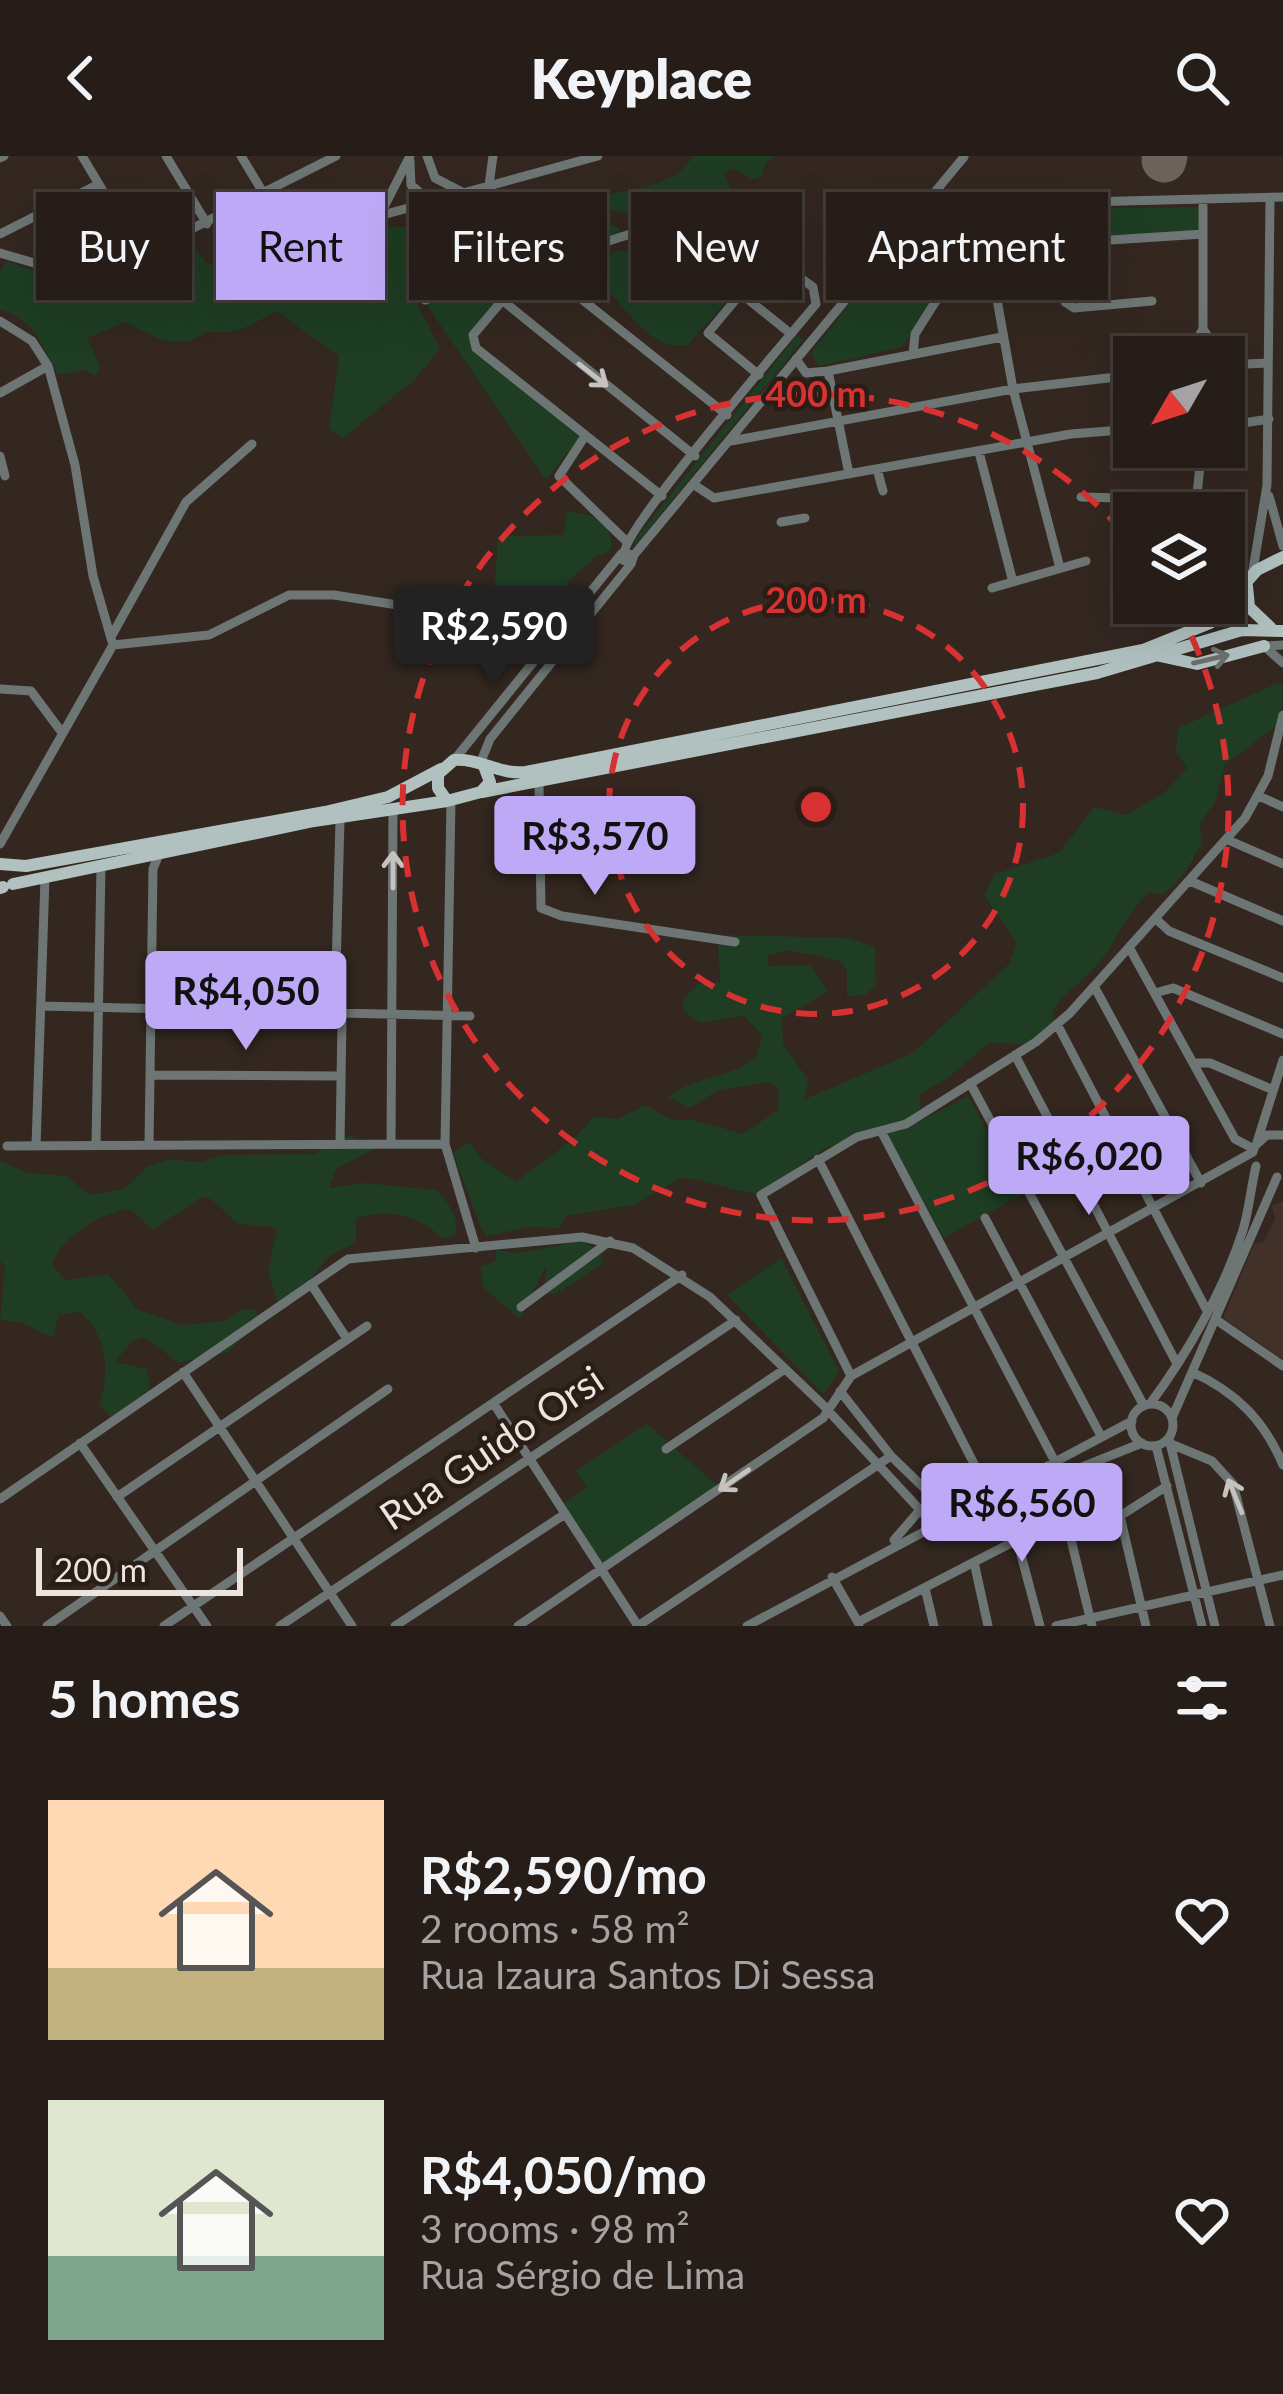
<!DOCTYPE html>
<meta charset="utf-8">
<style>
body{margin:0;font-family:Lato,sans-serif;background:#2e2621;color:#f1f3f6;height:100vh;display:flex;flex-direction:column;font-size:45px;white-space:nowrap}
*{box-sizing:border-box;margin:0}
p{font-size:39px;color:#a4a2a2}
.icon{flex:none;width:66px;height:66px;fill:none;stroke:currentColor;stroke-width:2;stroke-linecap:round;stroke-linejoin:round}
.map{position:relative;height:1470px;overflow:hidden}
.sheet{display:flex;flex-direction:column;background:#261d18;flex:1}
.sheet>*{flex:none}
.banner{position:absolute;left:36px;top:36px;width:1212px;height:108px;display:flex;gap:24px}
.needle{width:78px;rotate:231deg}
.tools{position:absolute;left:1113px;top:180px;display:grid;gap:24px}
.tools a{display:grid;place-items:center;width:132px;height:132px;border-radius:0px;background:#261d18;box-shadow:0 12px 48px #0002,0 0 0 3px #423b37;font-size:60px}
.scale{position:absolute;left:36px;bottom:30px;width:207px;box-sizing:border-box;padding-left:12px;border:6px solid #ece4df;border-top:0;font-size:33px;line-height:42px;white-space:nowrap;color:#ece4df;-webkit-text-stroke:9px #291d16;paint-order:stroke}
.price{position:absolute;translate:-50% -102px;padding:0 27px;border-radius:12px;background:#bda9f5;color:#111;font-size:39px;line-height:78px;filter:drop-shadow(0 3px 6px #0008)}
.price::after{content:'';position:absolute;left:50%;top:72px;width:36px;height:27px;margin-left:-18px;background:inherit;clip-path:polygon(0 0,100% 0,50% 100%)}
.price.active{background:#222;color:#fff}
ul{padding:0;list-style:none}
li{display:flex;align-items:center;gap:36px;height:300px;padding:0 48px}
li span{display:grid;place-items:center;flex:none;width:336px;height:240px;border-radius:0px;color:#555}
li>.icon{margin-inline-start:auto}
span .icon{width:144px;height:144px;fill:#fffc;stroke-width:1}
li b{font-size:51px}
h2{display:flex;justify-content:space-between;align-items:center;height:144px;padding:0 48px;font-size:51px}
.chip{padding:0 42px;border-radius:0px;background:#261d18;box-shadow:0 12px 48px #0002,0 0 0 3px #423b37;font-size:42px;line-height:108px}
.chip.active{background:#bda9f5;color:#111}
header{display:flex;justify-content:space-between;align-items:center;height:156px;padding:0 48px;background:#261d18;font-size:54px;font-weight:800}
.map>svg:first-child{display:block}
</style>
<header><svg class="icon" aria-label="back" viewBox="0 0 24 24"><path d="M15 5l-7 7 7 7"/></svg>Keyplace<svg class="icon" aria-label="search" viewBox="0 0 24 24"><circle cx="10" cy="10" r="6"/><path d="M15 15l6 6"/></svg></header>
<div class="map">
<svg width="1283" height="1470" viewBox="0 0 1283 1470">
<rect width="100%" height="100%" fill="#332720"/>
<path fill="#413128" d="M 1283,1045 L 1283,1204 L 1223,1162 L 1254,1088 L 1263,1086 L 1275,1063 L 1272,1049 Z"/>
<path fill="#1e3d23" d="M 693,0 L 775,0 L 765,8 L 763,20 L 752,23 L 733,12 L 724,17 L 736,45 C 714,54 699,60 676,53 C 644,84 639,50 601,55 L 598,65 L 618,71 L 623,81 L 606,86 L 581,73 L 546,86 L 515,79 L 500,93 L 490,94 C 480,77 481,61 496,47 L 568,56 C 602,27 668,43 693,0 Z
M 340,48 L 362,70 L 404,71 L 445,55 L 459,67 L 471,120 L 414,141 L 440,193 L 414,224 L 343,282 L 329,273 L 339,200 L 276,155 C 253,168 235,181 208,175 C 178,198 156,181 125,166 L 87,182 L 101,212 L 95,220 L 85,214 L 57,219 C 44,191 33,161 0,154 L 0,116 L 7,105 C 94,143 115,106 196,95 L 207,107 L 245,108 L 266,89 L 300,76 Z
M 1198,51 L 1200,75 L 1018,86 L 1010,53 Z
M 921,56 L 978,57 L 988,121 L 940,130 L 902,191 L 818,210 L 811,197 Z
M 736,60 L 755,70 L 757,81 L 735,103 L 739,132 L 687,189 C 648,199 616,134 587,115 C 634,66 637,120 680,125 L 692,108 L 693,85 L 714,81 Z
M 486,128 L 495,147 L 470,179 L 472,192 L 580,281 L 546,324 L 426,148 Z
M 797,179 L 803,184 L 635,390 L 634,385 Z
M 567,356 C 591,356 615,366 611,394 L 595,401 L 567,427 L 568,447 L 494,444 L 498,380 L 563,379 Z
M 1278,527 L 1283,530 L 1281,566 L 1225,609 L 1215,646 L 1200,668 L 1202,688 L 1184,718 L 1163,739 L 1149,736 C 1124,759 1116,790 1092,815 C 1077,831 1061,837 1052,858 L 1057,869 L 1025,888 L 989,887 L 948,922 L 920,938 L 920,958 L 902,974 L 968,940 L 1023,1038 L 944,1082 L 887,980 C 854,977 826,990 800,1009 C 788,1018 792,1032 775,1036 C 742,1043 713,1023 681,1022 L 634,1049 L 566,1060 L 559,1072 L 528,1071 L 487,1080 L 481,1072 L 453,997 L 469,986 L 482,1003 L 517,1026 C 543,1002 574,989 593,961 L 618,963 L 645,949 L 673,964 L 694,964 L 743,978 L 778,954 L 779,933 L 770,926 L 718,934 L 690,952 L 668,941 C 695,919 734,923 757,899 L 762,879 L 743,860 L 700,867 L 683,854 L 683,843 L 698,828 L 720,826 L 718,785 L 728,779 L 849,782 L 875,791 L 876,830 L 865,839 L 847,840 L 847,814 L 840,805 L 788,794 L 768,800 L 768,810 L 811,809 L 828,836 L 782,862 L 783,887 L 808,924 L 805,943 L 913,897 L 1009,808 L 1017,787 L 984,740 L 995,718 L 1059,697 L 1094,651 L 1127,659 L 1166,635 L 1187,612 L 1176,596 L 1178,572 Z
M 350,979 L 373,994 L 337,1012 L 329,1032 L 365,1027 L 437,1034 C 449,1048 461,1062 455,1080 L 444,1083 C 414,1058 394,1053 356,1062 L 356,1086 L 328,1101 L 290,1148 L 277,1144 L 268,1115 L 277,1072 L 237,1067 L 211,1043 L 201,1041 C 183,1055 171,1059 153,1074 L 130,1053 C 100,1056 62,1081 52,1108 L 65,1124 L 109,1118 L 137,1153 L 181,1169 L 225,1165 L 244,1153 L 255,1154 L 260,1164 L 228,1196 L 179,1207 L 144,1181 L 132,1185 L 115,1206 L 147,1213 L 151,1237 L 117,1267 L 99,1248 C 111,1217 106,1178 80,1156 L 59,1159 L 53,1182 L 23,1167 L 0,1164 L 5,1110 L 0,1105 L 0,1005 L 28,1017 L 66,1020 L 90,1039 L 124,1033 L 147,1011 L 170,1003 L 199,1006 L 226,999 L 314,998 Z
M 581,1085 L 600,1094 L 602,1108 L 554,1139 L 545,1135 L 546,1110 L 520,1163 L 483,1131 L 481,1111 L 496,1105 L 496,1094 L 517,1097 Z
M 781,1102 L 839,1215 L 823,1238 L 727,1139 Z
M 647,1268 L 719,1331 L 603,1408 L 563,1348 L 587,1332 L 576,1315 Z"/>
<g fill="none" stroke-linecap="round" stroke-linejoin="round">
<path stroke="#6c625c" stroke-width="45" d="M 1164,4 L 1165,0"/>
<path stroke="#6d7575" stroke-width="9" d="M 82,0 L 142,100
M 166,0 L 207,68
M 241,0 L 264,38
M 427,0 L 435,22 L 462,36
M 0,2 L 4,0
M 410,5 L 411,29 L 430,45
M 489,29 L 493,0
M 462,36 L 492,136 L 695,300
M 918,51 L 981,54 L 1007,48 L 1283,41
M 981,54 L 1013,233 L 1060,412
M 380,59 L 410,0
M 368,63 L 598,0
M 0,78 L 99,28
M 0,97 L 65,116 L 128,105 L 336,0
M 544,108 L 555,122 L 727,259
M 739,136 L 791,178
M 425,144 L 730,46
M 1152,145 L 1074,152 L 1065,146 L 1057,95 L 1065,87 L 1203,78
M 501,146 L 473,179 L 476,192 L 662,340
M 0,165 L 32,185 L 48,210 L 75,309 L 93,420 L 113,489
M 1203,173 L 1222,201
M 913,198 L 915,178 L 939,140 L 993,125
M 1187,201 L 1203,173 L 1203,50
M 796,203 L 806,217 L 828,215 L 1002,181
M 1224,209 L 1268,207
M 828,215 L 849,318
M 1125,220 L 1130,273
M 0,237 L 48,210
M 1224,270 L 1269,263
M 585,280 L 559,320 L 626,385
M 731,285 L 1013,233 L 1134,219
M 979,296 L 1013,426
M 0,300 L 5,320
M 877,313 L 883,335
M 696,330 L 714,342 L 1071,278 L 1134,273
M 1269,340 L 1283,390
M 1081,341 L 1197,344
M 1195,357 L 1202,291
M 781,366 L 805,362
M 625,395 C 626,370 788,182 816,148 L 813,131 L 771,101 L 708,177 L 759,219
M 634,399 L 964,1
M 1252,420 L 1267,329 L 1270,43
M 992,432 L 1086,405
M 111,481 L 186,346 L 252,288
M 113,489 L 209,479 L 289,439 L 334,439 L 404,450 L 574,452
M 1264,490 L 1283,507
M 1264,490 L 1283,489
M 0,533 L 31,535 L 60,574
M 454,604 L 622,397 L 634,399 L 631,408 L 621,403
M 480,608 L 490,583 L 631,408
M 539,626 L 541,752 L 562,760 L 735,786
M 1259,640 L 1283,651
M 451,644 L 445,988 L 476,1092
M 1228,684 L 1283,708
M 0,688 L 113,489
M 1190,725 L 1283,765
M 1156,763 L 1169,775 L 1283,822
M 1130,793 L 1235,983 L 1254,993
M 1095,832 L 1201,1027
M 1155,837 L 1173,832 L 1283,878
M 41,850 L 470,860
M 251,855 L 251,829
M 1057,868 L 1206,1153
M 1015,899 L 1177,1208
M 1195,907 L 1210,907 L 1271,933
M 150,919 L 341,920
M 970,927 L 1144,1250
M 881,975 L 1062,1319
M 340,988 L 342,863 L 335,850 L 340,664
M 391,988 L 393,654
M 1257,988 L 1267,979 L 1283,979
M 96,989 L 101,710
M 149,989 L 153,713 L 159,698
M 1256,989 L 1283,904
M 7,990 L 445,988
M 36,990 L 45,722
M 818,1003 L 991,1341
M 985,1062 L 1101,1280
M 311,1128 L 347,1183
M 521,1151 L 610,1085
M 1215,1163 L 1283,1210
M 183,1216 L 352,1470
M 1192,1216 C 1236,1236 1264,1264 1283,1309
M 851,1220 L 761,1039 L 857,981 L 906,968 L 1036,886 L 1070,857 L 1245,662 L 1268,620 L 1283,559
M 840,1235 L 891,1300 L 953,1360
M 494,1248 L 638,1470 L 891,1300
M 1150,1248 C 1187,1198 1224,1134 1243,1074 C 1249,1054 1251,1031 1256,1010
M1131 1269a21 21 0 1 1 42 0a21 21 0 1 1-42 0Z
M 1172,1262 L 1277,1021
M 1169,1283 L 1215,1470
M 80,1287 L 207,1470
M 1171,1288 L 1212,1305 L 1233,1328 L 1270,1470
M 1156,1290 L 1202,1470
M 666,1293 L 785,1213
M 1034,1322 L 1062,1319 L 1142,1287
M 1004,1335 L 1040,1470
M 117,1341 L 367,1170
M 0,1343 L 348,1103 L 582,1081 L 633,1092 L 710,1141 L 822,1248 L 935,1370
M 1120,1360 L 1146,1470
M 1068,1371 L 1092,1470
M 894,1384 L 920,1354
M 974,1406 L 988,1470
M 832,1421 L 859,1468
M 925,1432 L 934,1470
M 0,1460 L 7,1470
M 858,1466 L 1040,1372 L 1094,1368 L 1120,1360 L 1167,1330
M 47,1470 L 388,1233
M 164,1470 L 682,1119
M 280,1470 L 736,1164
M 395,1470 L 565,1358
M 518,1470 L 823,1262 L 851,1220 L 1253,996
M 747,1470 L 1132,1265
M 1056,1470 L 1283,1419"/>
<path stroke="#b0c1c0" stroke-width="12" d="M 1247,430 L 1249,451 L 1271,472
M 1160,500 L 1197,508 L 1264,490
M 484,610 L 490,626 L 481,636 L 447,645 L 438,632 L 438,618 L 454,604 C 480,602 499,619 526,616 L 1143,494 L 1210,467 L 1257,414 L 1283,401
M 482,636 L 1097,517 L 1242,474 L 1283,475
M 0,708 L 26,710 L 325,656 L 388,641 L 441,613
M 13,728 L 314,665 L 447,645
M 0,732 L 3,731"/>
</g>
<defs><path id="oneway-shaft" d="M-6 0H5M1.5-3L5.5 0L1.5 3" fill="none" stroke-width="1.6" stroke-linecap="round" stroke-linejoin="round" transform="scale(3)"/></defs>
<g stroke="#c6c3bf">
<use href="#oneway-shaft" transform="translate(593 219) rotate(38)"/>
<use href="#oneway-shaft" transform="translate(393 714) rotate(-90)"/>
<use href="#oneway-shaft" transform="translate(734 1324) rotate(145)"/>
<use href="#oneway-shaft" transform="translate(1235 1340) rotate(-112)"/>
</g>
<use stroke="#6c6f6b" href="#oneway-shaft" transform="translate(1211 503) rotate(-13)"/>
<g fill="none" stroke="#d73131" stroke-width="6" stroke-dasharray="21 15">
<circle cx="816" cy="651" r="207"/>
<path d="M1175 448A413 413 0 1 1 1132 386"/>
</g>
<g text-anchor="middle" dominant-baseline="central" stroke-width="9" stroke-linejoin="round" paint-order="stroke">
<g font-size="39" fill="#ece4df" stroke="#291d16">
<text transform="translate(491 1291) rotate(-34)">Rua Guido Orsi</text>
</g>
</g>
<circle cx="816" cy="651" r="18" fill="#d73131" stroke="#291d16" stroke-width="6"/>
<g font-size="36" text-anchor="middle" font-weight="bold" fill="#d73131" stroke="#291d16" stroke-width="9" stroke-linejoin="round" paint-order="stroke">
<text x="816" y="251">400 m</text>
<text x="816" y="457">200 m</text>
</g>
</svg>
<div class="tools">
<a><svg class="needle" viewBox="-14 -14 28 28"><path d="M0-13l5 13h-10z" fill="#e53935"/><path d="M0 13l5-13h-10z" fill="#a4a2a2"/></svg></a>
<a><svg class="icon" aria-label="layers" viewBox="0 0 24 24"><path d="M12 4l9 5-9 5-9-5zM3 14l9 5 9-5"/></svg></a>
</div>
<div class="scale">200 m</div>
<b class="price active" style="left:494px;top:532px">R$2,590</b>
<b class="price" style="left:595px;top:742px">R$3,570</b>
<b class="price" style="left:246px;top:897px">R$4,050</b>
<b class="price" style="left:1089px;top:1062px">R$6,020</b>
<b class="price" style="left:1022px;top:1409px">R$6,560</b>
<div class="banner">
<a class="chip">Buy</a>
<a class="chip active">Rent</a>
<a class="chip">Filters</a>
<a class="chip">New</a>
<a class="chip">Apartment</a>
</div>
</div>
<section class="sheet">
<h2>5 homes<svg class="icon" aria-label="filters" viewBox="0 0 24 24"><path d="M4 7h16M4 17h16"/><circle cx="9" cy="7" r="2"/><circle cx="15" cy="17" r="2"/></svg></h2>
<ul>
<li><span style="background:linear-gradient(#ffd9b3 70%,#c2b280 0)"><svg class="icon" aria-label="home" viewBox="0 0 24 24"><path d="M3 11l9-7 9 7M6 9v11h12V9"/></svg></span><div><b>R$2,590/mo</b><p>2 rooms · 58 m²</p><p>Rua Izaura Santos Di Sessa</p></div><svg class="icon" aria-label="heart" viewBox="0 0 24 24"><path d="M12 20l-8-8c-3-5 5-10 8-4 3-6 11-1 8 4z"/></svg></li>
<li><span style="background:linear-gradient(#dfe7d0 65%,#7fa58c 0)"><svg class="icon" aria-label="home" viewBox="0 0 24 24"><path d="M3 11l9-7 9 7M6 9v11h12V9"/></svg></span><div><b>R$4,050/mo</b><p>3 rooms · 98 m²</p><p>Rua Sérgio de Lima</p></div><svg class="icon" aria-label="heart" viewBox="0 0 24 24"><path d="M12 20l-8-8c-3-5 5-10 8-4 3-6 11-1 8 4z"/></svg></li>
</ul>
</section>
